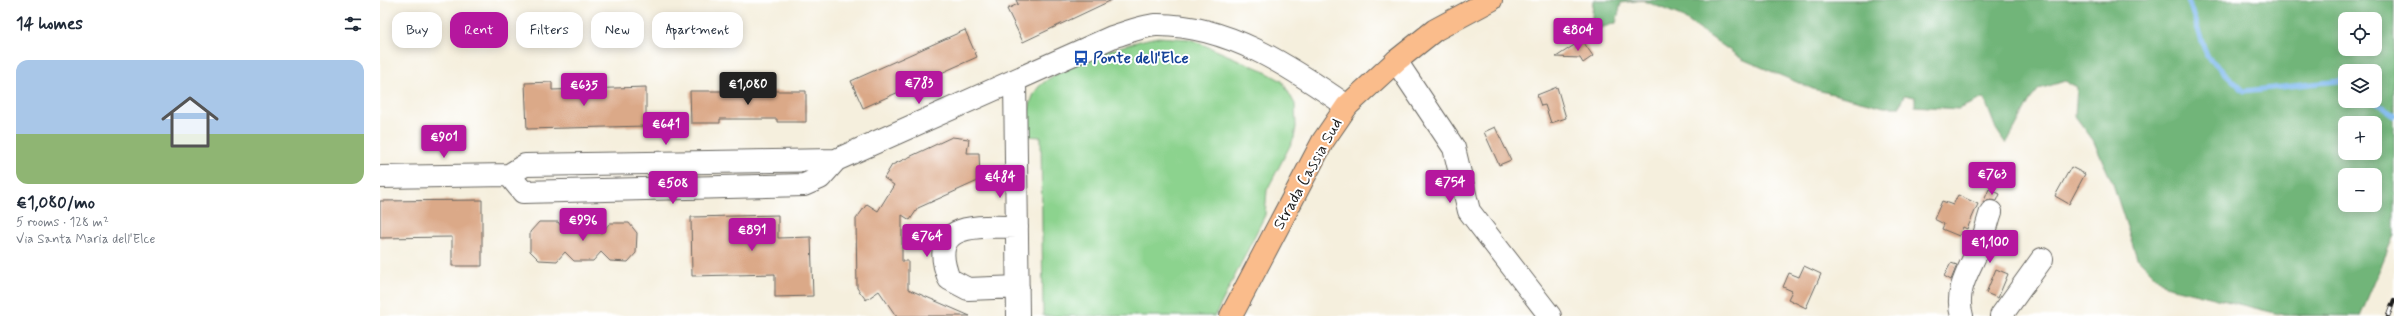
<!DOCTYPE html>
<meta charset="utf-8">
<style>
body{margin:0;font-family:Mynerve,sans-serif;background:#f6f6f7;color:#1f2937;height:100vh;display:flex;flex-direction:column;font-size:15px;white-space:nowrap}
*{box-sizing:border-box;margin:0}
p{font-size:13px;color:#747a83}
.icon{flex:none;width:22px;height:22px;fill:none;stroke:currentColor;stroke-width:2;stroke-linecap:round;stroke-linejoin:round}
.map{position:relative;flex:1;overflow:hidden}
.drawer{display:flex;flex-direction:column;background:#fff;width:380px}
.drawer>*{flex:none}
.hud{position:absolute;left:12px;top:12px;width:380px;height:36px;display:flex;gap:8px}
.tools{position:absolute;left:1958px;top:12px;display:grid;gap:8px}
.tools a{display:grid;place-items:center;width:44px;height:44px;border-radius:8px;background:#fff;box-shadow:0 2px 10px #0003;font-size:20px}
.price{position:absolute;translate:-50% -34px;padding:0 9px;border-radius:4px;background:#b5179e;color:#fff;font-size:13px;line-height:26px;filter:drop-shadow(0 1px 2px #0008)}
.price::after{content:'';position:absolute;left:50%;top:24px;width:12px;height:9px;margin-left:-6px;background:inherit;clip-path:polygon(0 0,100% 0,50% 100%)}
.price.on{background:#222;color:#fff}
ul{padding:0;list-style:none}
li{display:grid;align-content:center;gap:8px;height:212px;padding:0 16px}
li+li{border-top:1px solid #e0e1e3}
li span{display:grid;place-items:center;height:124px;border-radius:12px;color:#555}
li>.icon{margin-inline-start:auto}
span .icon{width:72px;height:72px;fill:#fffc;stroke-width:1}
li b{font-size:17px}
h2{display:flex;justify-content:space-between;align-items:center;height:48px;padding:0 16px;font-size:17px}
.tag{padding:0 14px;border-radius:12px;background:#fff;box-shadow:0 2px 10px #0003;font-size:14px;line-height:36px}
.tag.on{background:#b5179e;color:#fff}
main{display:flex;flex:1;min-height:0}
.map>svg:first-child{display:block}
</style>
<main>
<section class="drawer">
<h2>14 homes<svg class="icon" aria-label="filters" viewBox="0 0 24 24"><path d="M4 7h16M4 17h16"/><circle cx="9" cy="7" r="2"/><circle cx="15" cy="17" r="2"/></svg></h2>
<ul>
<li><span style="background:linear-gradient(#a9c7e8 60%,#8fb573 0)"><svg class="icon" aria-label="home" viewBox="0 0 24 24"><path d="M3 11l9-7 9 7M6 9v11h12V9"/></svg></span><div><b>€1,080/mo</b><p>5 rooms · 128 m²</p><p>Via Santa Maria dell'Elce</p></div></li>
</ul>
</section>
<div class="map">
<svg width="2014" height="316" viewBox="0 0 2014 316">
<rect width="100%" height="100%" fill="#fff"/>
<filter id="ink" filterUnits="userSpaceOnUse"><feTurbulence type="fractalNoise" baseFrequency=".025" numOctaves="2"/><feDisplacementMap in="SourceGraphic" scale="8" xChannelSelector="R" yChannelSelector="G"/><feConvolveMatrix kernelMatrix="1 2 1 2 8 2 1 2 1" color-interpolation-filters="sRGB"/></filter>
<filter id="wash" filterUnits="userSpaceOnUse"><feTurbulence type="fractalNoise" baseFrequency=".012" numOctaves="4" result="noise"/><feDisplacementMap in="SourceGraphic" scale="16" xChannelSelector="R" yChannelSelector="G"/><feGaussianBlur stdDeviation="0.9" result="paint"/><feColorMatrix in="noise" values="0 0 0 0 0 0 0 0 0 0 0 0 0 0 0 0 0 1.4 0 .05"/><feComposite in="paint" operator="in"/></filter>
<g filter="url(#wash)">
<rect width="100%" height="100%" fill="#f5efdd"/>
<path fill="#8cd38e" stroke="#547855" d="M 778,37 L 810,39 L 880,69 L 902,81 L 915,104 L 916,127 L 914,138 L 887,190 L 885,215 L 835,316 L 663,316 L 661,137 L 646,136 C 647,122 648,101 657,89 C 673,68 751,41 778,37 Z"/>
<path fill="#71b579" stroke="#46684a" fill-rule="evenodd" d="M 1213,0 L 2014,0 L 2014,235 L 1980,316 L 1903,315 L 1785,286 L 1757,258 L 1733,184 L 1713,140 L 1695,116 L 1697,87 L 1685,81 L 1659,89 L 1650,100 L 1626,144 L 1616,129 L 1604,98 L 1578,109 L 1535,106 L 1535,97 L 1524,95 L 1519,107 L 1504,107 L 1433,89 L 1362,59 L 1299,15 L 1262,0 L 1241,3 L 1236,23 L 1211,31 ZM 1965,19 L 1995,19 L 1995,49 L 1965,49 ZM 1965,71 L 1995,71 L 1995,101 L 1965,101 ZM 1965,123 L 1995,123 L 1995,153 L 1965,153 ZM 1965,175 L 1995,175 L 1995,205 L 1965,205 Z"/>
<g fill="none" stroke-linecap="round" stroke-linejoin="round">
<path stroke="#7db8ef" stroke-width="5" d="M 1808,0 L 1827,56 L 1864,91 L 1960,81 L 1965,84
M 1993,101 L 2014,115"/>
</g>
<g id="blocks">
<path fill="#dba988" d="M 636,0 L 732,0 L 643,42 L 627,9 L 638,4 Z
M 585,30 L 597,57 L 483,108 L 471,81 Z
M 1202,40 L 1213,56 L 1203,63 L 1200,58 L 1176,57 Z
M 172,82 L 172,90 L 266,87 L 266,126 L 147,129 L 145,83 Z
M 1177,87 L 1186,118 L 1171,123 L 1165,105 L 1161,106 L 1157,95 Z
M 310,91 L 426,91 L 426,122 L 397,122 L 397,119 L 340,119 L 340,123 L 311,123 Z
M 1115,127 L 1131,160 L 1119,165 L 1104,132 Z
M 572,137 L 589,139 L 587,153 L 599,153 L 600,180 L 538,208 L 530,220 L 522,215 L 522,261 L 528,261 L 528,289 L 590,316 L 516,316 L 499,291 L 486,300 L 477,288 L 476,219 L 487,204 L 498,211 L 514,185 L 504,178 L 512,165 Z
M 1691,167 L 1705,174 L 1689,204 L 1675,196 Z
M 1609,189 L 1620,194 L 1617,201 L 1609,200 L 1603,203 Z
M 1578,195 L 1598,204 L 1587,229 L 1583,227 L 1579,236 L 1562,229 L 1564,224 L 1554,219 L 1562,201 L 1573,205 Z
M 102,200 L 102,266 L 72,266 L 72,237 L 0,238 L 0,201 Z
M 398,215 L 398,238 L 431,237 L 433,296 L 395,297 L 395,274 L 312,276 L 311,217 Z
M 159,222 L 178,222 L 186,232 L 195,222 L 213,223 L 221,233 L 230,223 L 249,223 L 257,233 L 256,253 L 248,262 L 230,261 L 221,252 L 213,261 L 194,261 L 185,252 L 177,261 L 159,260 L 150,251 L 150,232 Z
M 1571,263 L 1577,265 L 1571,280 L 1564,276 Z
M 1424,266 L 1441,274 L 1426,308 L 1408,299 L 1412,291 L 1403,287 L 1409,273 L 1419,277 Z
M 1616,269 L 1628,274 L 1618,298 L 1606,293 Z"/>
</g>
</g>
<g filter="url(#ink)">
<use href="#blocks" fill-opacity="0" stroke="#686660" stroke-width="1"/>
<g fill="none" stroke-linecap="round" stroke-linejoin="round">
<g stroke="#686660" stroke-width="24">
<path id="minor" d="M 1016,61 L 1074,148 L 1089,211 L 1170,316
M 635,81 L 638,316
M 129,175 L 143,192 L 424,185 L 440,178 L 456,160
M 0,177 L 129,175 L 145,165 L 456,160 L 732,37 C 745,33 762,26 776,25 C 847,24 911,67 967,106
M 637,227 C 599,227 546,220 569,279 L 588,289 L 638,287
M 1582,316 C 1574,290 1590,269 1600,245 C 1605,235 1607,223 1611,212
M 1621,316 L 1662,259"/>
</g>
<g stroke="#686660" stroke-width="24">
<path id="major" d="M 851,316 L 943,141 L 967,106 L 1016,61 L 1055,30 L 1111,0"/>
</g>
<use href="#minor" stroke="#fff" stroke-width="22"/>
<use href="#major" stroke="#fabc8b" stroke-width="22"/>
<g stroke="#1c1c1c" stroke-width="4.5">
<path id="rail" d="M 2008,316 L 2014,300"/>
</g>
<use href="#rail" stroke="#fff" stroke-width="3" stroke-dasharray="9" stroke-linecap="butt"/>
</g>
</g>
<defs>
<g id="bus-bare" transform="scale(1.2)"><path d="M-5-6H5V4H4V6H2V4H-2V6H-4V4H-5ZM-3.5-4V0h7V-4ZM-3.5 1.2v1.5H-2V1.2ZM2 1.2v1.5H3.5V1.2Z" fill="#1a4fb4" stroke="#fff" stroke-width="2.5" paint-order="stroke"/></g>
</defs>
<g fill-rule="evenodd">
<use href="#bus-bare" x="701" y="58"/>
</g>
<g text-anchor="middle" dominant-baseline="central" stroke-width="4" stroke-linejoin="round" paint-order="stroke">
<g font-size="16" font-weight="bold" fill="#164399" stroke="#fff" text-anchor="start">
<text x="713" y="58">Ponte dell'Elce</text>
</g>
<g font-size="16" fill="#1c1c1c" stroke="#fff">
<text transform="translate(928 174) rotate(-61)">Strada Cassia Sud</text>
</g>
</g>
</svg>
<div class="tools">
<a><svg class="icon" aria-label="locate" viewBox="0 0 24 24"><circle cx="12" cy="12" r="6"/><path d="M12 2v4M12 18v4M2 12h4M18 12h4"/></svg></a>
<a><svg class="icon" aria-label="layers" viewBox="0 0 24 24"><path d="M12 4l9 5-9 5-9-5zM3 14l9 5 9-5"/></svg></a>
<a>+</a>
<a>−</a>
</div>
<b class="price" style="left:1198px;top:52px">€804</b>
<b class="price" style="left:539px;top:105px">€783</b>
<b class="price on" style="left:368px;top:106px">€1,080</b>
<b class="price" style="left:204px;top:107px">€635</b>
<b class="price" style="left:286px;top:146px">€641</b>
<b class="price" style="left:64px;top:159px">€901</b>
<b class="price" style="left:1612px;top:196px">€763</b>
<b class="price" style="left:620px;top:199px">€484</b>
<b class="price" style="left:1070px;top:204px">€754</b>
<b class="price" style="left:293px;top:205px">€508</b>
<b class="price" style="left:203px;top:242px">€996</b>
<b class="price" style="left:372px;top:252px">€891</b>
<b class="price" style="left:547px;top:258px">€764</b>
<b class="price" style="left:1610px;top:264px">€1,100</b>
<div class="hud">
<a class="tag">Buy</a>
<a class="tag on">Rent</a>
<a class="tag">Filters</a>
<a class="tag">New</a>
<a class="tag">Apartment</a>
</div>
</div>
</main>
